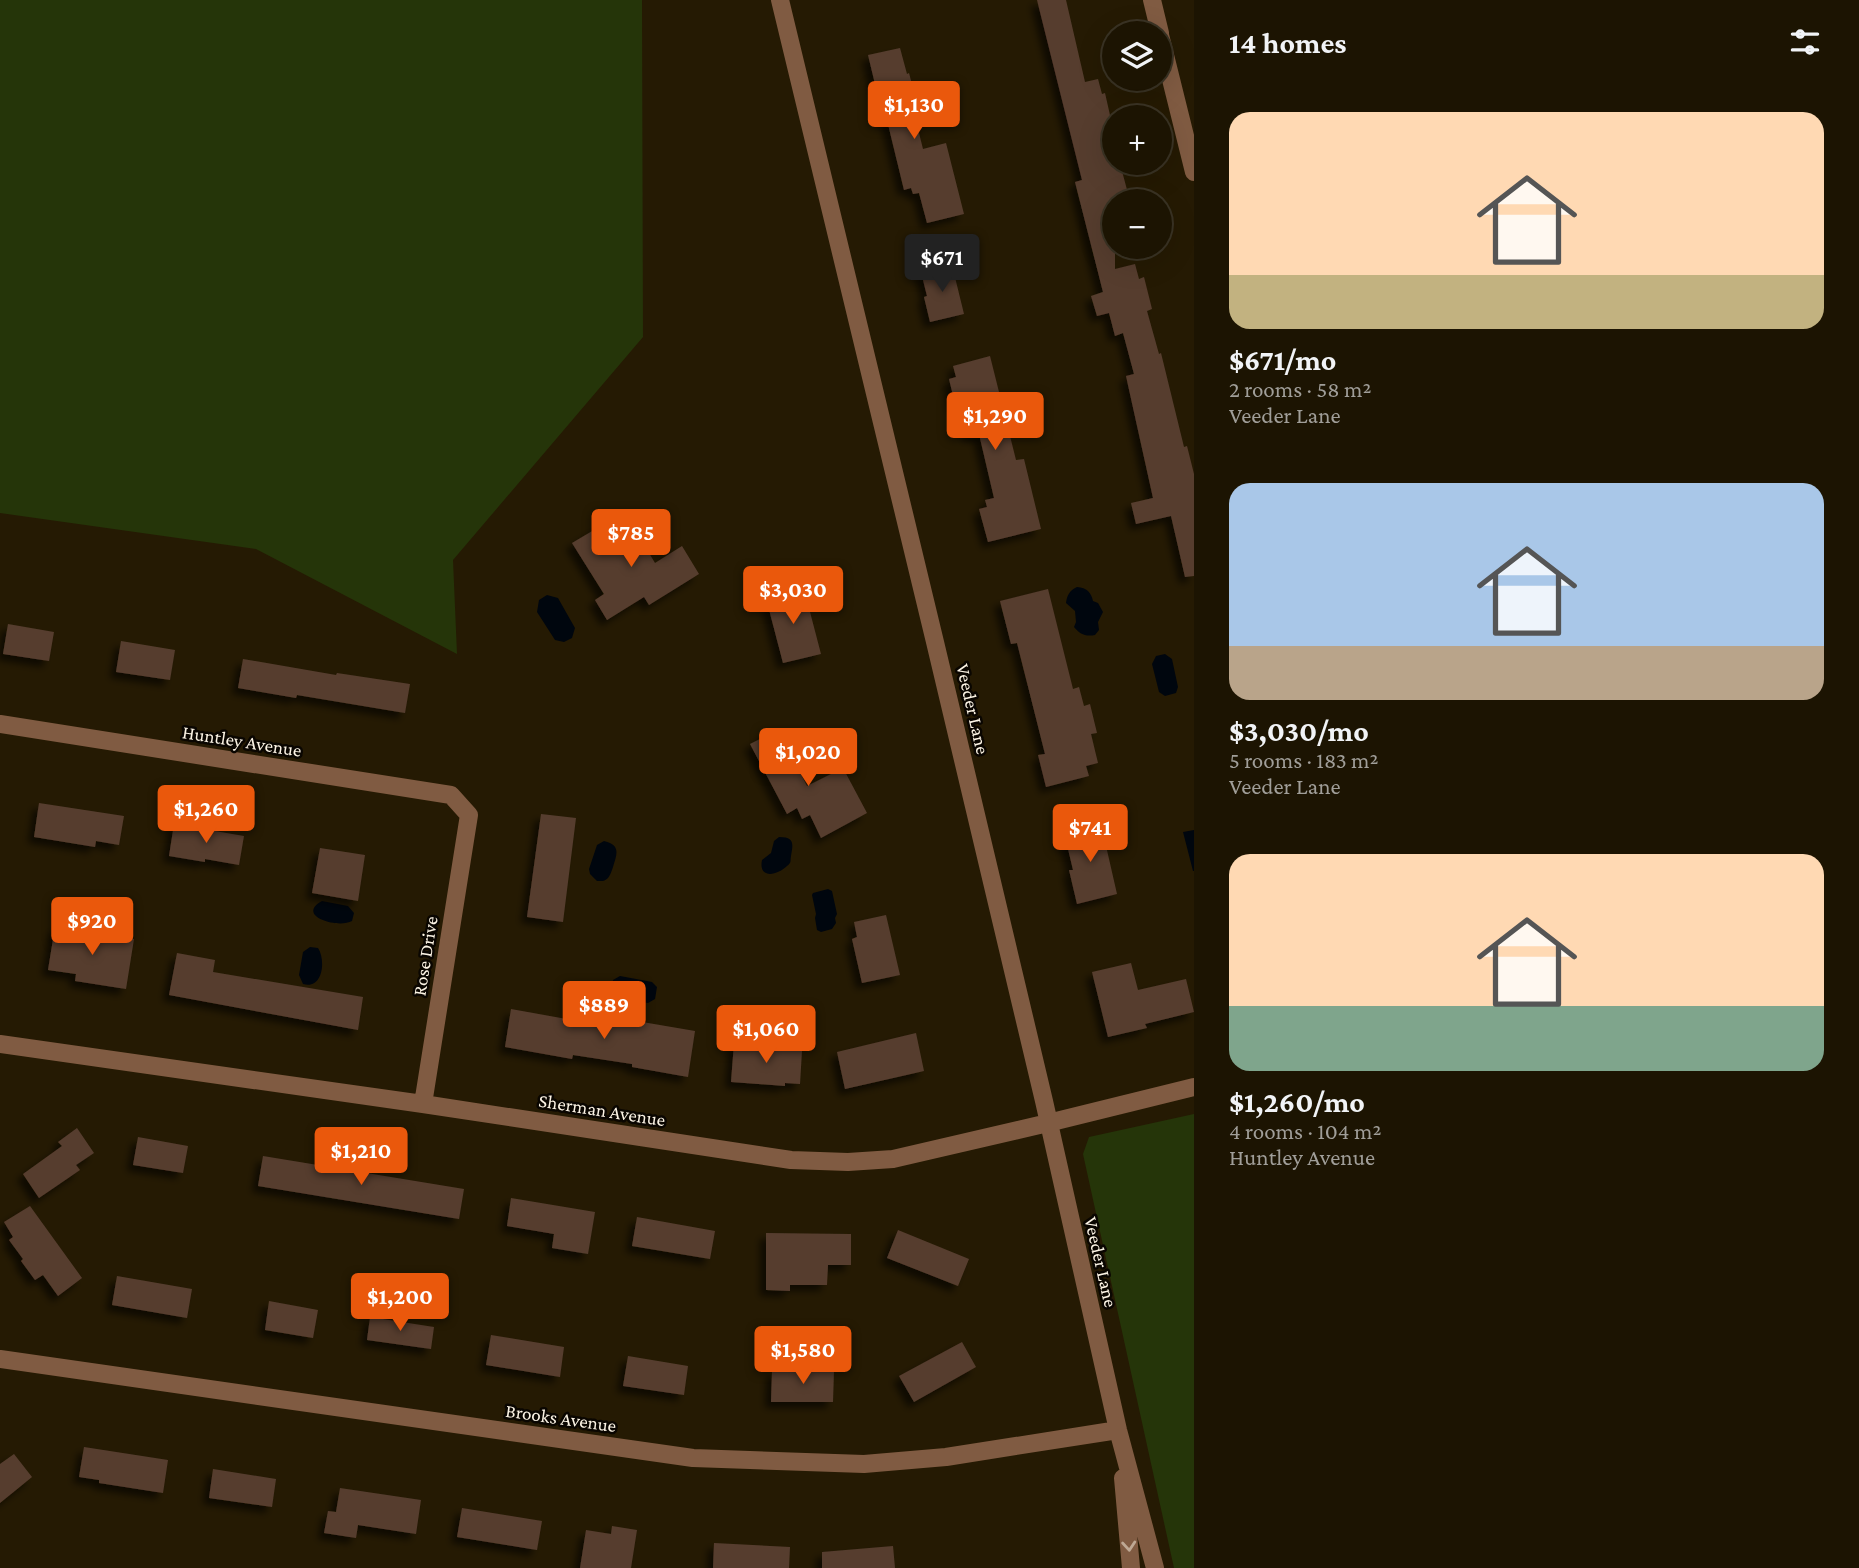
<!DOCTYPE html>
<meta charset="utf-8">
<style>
body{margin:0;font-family:"Crimson Pro",serif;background:#292111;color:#f1f3f6;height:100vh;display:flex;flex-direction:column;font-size:26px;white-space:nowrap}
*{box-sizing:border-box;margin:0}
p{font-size:23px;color:#a09e99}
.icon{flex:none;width:38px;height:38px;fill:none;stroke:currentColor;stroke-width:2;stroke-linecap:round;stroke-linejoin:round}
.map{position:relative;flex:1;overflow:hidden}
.drawer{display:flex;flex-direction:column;background:#1c1402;width:665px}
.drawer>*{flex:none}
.buttons{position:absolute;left:1102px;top:21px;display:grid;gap:14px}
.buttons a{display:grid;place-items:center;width:70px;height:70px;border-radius:50%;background:#1c1402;box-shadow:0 7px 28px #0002,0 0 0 2px #3a3324;font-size:35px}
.price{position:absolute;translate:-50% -60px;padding:0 16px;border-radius:7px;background:#ea580c;color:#fff;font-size:23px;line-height:46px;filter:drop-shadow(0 2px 4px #0008)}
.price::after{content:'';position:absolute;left:50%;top:42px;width:21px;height:16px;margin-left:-10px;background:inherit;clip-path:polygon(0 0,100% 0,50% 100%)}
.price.on{background:#222;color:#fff}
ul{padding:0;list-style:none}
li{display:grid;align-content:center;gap:14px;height:371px;padding:0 35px}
li span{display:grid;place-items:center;height:217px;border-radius:21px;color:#555}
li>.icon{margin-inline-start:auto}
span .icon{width:126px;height:126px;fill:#fffc;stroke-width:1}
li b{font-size:30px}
h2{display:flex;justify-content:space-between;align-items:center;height:84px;padding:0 35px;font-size:30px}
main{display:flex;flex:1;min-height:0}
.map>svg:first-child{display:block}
</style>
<main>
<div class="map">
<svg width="1194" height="1568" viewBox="0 0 1194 1568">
<defs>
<filter id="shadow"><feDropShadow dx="-6" dy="6" stdDeviation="3.5" flood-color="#0009"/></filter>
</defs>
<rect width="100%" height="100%" fill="#251a03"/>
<path fill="#253509" d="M 0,0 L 642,0 L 643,337 L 453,560 L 457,654 L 256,549 L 0,513 Z
M 1194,1114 L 1194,1568 L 1174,1568 L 1083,1154 L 1089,1137 Z"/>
<path fill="#00060e" d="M 1077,587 C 1087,588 1091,592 1093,601 L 1098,603 L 1103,612 L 1098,622 L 1099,630 L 1095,635 C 1085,637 1080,634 1074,627 L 1076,622 L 1075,611 L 1066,603 C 1067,595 1070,590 1077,587 Z
M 547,595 L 558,598 L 575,628 L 572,638 L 564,642 L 555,640 L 537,612 L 539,600 Z
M 1165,654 L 1172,659 L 1178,687 L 1176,693 L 1165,696 L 1159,692 L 1152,664 L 1156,656 Z
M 1194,830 L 1194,871 L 1193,871 L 1183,832 Z
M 779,837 C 795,837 793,844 791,856 C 790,861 792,862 787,866 C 778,875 758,880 762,860 L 771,853 L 774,841 Z
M 604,841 C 621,845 617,854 613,867 C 612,870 610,876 608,878 C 604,882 602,881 597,881 L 590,874 L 589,869 L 597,845 Z
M 828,889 L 832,891 L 837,914 L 835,918 L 836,923 L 832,929 L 821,932 L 817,930 L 815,918 L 816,914 L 812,895 L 813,893 Z
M 82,901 L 113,904 L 111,919 L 80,916 Z
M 322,901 L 348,906 L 354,913 L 352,921 C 338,929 295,916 322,901 Z
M 310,947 L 318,948 C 326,960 323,990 303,984 L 299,975 L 303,952 Z
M 620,976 L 652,982 L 657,987 L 655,999 L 648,1003 L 615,997 L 612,992 L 613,980 Z"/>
<path fill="#563d2f" filter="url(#shadow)" d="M 1037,0 L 1066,0 L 1085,82 L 1098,79 L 1102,94 L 1105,93 L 1112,124 L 1109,125 L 1115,148 L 1115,163 L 1118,163 L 1120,171 L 1122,171 L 1130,201 L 1115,201 L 1115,269 L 1135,264 L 1139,279 L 1144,277 L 1152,309 L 1147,311 L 1159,354 L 1161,353 L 1184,447 L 1187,446 L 1194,474 L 1194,576 L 1185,577 L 1171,516 L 1136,524 L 1131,503 L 1153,498 L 1126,376 L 1134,374 L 1123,333 L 1115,336 L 1109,313 L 1097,316 L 1091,296 L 1103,292 L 1075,182 L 1082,180 Z
M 900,48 L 907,74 L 909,73 L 915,96 L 910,97 L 923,149 L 946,143 L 964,214 L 927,223 L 919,193 L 913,194 L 911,188 L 904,190 L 886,116 L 883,117 L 868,55 Z
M 952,265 L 964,314 L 930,322 L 924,297 L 927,296 L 921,272 Z
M 990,356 L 1016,460 L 1024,459 L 1041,529 L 988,542 L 979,509 L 987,507 L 985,500 L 994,498 L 979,434 L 970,436 L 963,406 L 956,408 L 949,379 L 956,377 L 953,366 Z
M 631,523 L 655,563 L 682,546 L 699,574 L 649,605 L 644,597 L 607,620 L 595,600 L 604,594 L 572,543 L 599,527 L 606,538 Z
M 804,589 L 821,654 L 783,663 L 766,598 Z
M 1048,589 L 1073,689 L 1079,687 L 1084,706 L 1090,704 L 1097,733 L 1091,734 L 1098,763 L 1086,766 L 1089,776 L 1046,787 L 1038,755 L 1045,754 L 1017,643 L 1011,644 L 1000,601 Z
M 8,624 L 54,632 L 49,661 L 3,654 Z
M 121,641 L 175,650 L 170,680 L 116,672 Z
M 243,659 L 336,675 L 337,673 L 410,684 L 405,713 L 297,695 L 296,698 L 238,688 Z
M 778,730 L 807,786 L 843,768 L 867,813 L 821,838 L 810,815 L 802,819 L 797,808 L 787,814 L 750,744 Z
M 39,803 L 124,816 L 119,845 L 96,841 L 95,847 L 34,837 Z
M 541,814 L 576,818 L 563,922 L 527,917 Z
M 174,824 L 244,836 L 239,865 L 205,859 L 205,862 L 169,856 Z
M 1101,824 L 1117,894 L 1077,904 L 1069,870 L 1073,870 L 1064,832 Z
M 320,848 L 365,855 L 358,901 L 312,893 Z
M 886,915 L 900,975 L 862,983 L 852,939 L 857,937 L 854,922 Z
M 55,927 L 134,939 L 126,989 L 75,981 L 76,974 L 48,970 Z
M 177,953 L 215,960 L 213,972 L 363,997 L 358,1030 L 169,995 Z
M 1131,963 L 1138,990 L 1186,979 L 1194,1012 L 1145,1024 L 1147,1028 L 1108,1037 L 1092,972 Z
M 511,1009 L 611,1027 L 613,1017 L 695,1031 L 688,1077 L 632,1067 L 632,1064 L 573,1055 L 572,1059 L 505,1047 Z
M 916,1033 L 924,1071 L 845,1089 L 837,1052 Z
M 734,1043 L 788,1047 L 787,1050 L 802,1051 L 800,1084 L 785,1083 L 785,1086 L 731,1082 Z
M 77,1128 L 94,1153 L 76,1165 L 80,1170 L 39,1198 L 23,1174 L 62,1146 L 58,1142 Z
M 138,1137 L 188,1146 L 183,1173 L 133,1165 Z
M 263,1156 L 464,1189 L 459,1219 L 258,1186 Z
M 511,1198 L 595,1212 L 588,1254 L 552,1248 L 554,1234 L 507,1226 Z
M 30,1206 L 82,1278 L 58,1296 L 43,1275 L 35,1280 L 21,1261 L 23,1259 L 9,1240 L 13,1237 L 4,1222 Z
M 637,1217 L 715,1231 L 710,1259 L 632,1246 Z
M 898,1230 L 969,1259 L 958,1286 L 887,1258 Z
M 766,1233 L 851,1234 L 851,1265 L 828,1265 L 827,1285 L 790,1285 L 790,1291 L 766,1290 Z
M 117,1276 L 192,1289 L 187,1318 L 112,1305 Z
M 269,1301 L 318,1310 L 313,1338 L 265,1330 Z
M 370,1317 L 434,1327 L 431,1349 L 367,1340 Z
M 491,1335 L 564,1347 L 560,1377 L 486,1365 Z
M 962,1342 L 976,1367 L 914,1402 L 899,1376 Z
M 628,1356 L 688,1366 L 684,1395 L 623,1386 Z
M 772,1371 L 834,1371 L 833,1402 L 771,1402 Z
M 84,1447 L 168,1460 L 163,1493 L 99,1483 L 99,1480 L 79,1477 Z
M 14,1454 L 32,1477 L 0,1503 L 0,1464 Z
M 213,1469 L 276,1479 L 272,1507 L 209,1498 Z
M 340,1488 L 421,1500 L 416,1534 L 358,1525 L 356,1538 L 324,1533 L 328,1511 L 336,1512 Z
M 462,1508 L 542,1521 L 537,1550 L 457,1537 Z
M 612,1526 L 637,1530 L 631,1568 L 580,1568 L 586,1530 L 611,1534 Z
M 714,1543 L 790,1547 L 789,1568 L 713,1568 Z
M 893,1546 L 895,1568 L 822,1568 L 822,1552 Z"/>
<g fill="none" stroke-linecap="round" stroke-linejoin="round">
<path stroke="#805b42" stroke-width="18" d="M 780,0 L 935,642 L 1044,1101 L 1118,1430 L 1155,1568
M 1152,0 L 1160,33
M 1160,35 L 1194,172
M 0,724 L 451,795 L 469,815 L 423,1104
M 0,1044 L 423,1104 L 791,1160 L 848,1162 L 893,1159 L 1048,1123 L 1194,1087
M 0,1359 L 693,1458 L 864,1464 L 946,1457 L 1118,1430
M 1123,1478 L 1131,1568"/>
</g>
<defs><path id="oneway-chevron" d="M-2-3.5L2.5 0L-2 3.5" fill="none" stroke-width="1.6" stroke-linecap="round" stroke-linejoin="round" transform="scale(1.75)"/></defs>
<use stroke="#bea894" href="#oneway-chevron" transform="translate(1129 1546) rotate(85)"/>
<g text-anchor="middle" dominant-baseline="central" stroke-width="5" stroke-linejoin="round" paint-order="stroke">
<g font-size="19" fill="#fcf4e5" stroke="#0a0601">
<text transform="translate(973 709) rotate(77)">Veeder Lane</text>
<text transform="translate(242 741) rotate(9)">Huntley Avenue</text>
<text transform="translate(425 956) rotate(-81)">Rose Drive</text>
<text transform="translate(602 1110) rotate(9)">Sherman Avenue</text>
<text transform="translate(1101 1262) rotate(77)">Veeder Lane</text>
<text transform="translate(561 1418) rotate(8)">Brooks Avenue</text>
</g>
</g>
</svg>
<div class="buttons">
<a><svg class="icon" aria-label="layers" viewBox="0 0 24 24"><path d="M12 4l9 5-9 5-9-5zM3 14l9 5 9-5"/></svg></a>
<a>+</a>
<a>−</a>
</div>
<b class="price" style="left:914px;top:141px">$1,130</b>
<b class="price on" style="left:942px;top:294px">$671</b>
<b class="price" style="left:995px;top:452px">$1,290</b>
<b class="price" style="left:631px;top:569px">$785</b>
<b class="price" style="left:793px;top:626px">$3,030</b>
<b class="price" style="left:808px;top:788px">$1,020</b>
<b class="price" style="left:206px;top:845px">$1,260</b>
<b class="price" style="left:1090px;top:864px">$741</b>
<b class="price" style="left:92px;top:957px">$920</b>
<b class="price" style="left:604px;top:1041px">$889</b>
<b class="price" style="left:766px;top:1065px">$1,060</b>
<b class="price" style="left:361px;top:1187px">$1,210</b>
<b class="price" style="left:400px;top:1333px">$1,200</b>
<b class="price" style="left:803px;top:1386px">$1,580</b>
</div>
<section class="drawer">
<h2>14 homes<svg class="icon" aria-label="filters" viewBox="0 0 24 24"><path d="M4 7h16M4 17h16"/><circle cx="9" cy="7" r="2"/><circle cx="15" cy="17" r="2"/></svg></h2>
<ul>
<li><span style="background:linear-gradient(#ffd9b3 75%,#c2b280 0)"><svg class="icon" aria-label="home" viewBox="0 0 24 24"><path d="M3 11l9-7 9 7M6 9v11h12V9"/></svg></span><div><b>$671/mo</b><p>2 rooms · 58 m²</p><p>Veeder Lane</p></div></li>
<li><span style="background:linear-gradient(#a9c7e8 75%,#b9a48a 0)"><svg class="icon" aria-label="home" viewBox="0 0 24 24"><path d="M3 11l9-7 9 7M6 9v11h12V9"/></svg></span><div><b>$3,030/mo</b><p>5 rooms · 183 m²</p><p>Veeder Lane</p></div></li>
<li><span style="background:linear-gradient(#ffd9b3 70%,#7fa58c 0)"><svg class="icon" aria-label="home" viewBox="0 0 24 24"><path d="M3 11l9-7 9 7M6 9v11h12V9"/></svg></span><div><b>$1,260/mo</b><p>4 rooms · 104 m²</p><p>Huntley Avenue</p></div></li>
</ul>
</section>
</main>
